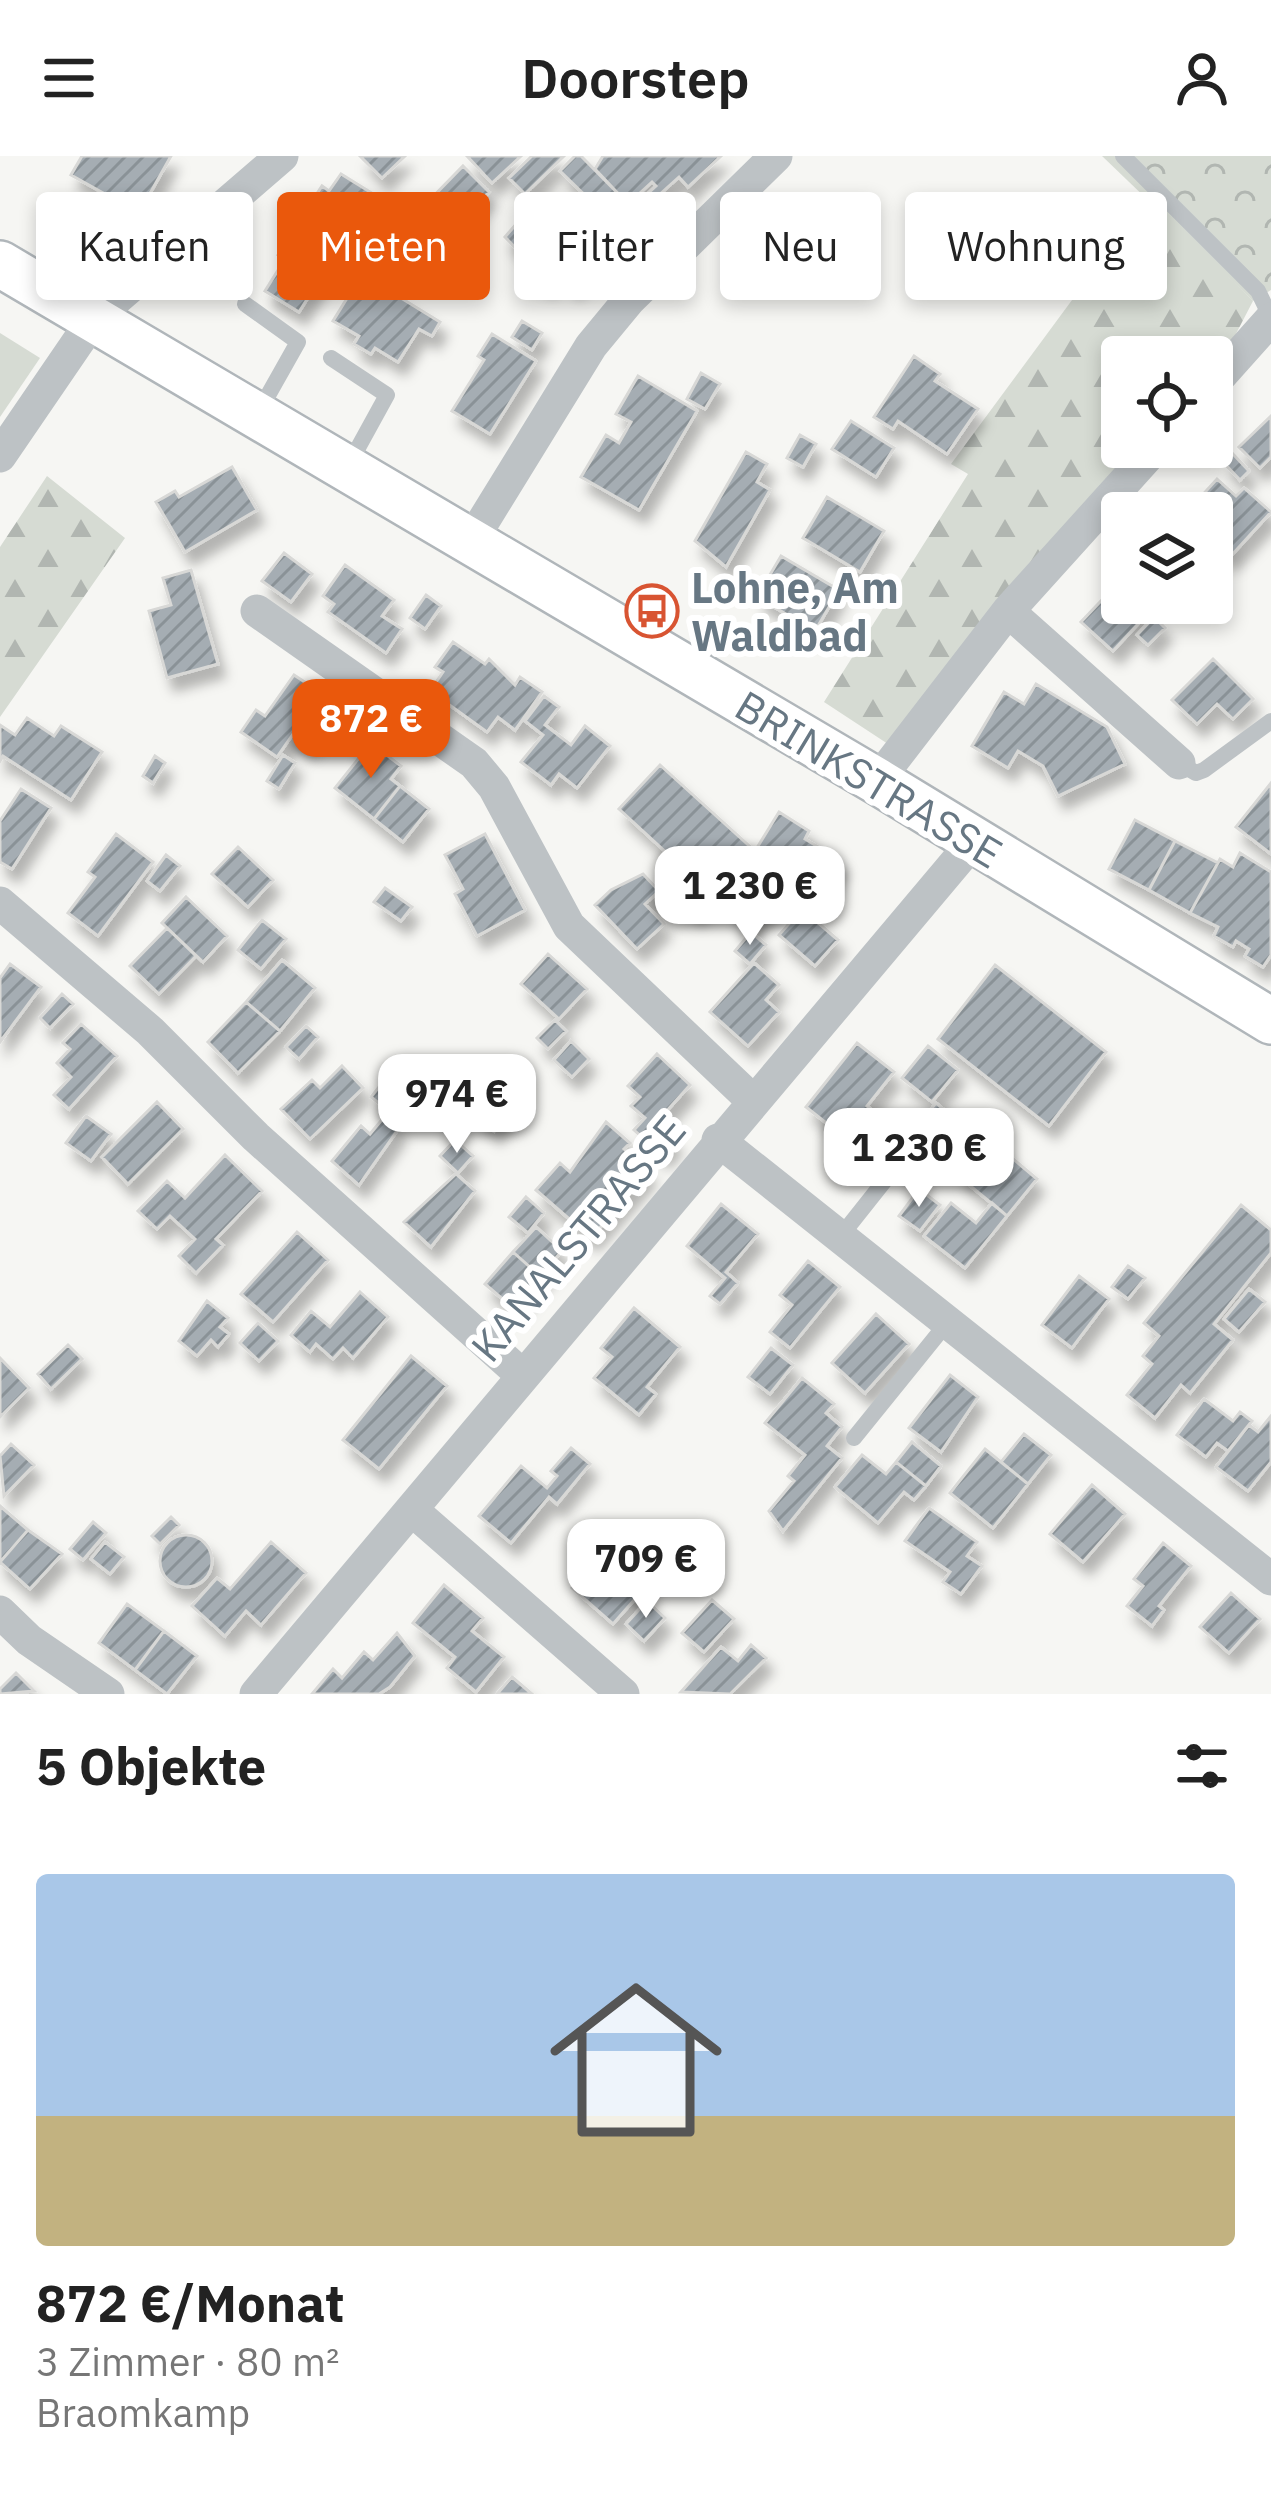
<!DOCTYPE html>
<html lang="de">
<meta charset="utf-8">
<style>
body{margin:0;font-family:"IBM Plex Sans",sans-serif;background:#f6f6f6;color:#222;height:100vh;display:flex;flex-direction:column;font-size:45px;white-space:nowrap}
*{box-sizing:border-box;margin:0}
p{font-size:39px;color:#767676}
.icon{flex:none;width:66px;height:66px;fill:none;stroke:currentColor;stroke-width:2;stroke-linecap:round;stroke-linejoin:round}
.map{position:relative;height:1538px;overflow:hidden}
.side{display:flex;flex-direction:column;background:#fff;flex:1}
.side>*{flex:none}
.top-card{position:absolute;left:36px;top:36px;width:1200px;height:108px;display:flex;gap:24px}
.tools{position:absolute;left:1101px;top:180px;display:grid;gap:24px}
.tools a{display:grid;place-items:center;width:132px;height:132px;border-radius:12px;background:#fff;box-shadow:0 6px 18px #0003;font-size:60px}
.price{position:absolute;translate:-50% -102px;padding:0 27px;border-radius:24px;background:#fff;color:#222;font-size:39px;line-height:78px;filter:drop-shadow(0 3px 6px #0008)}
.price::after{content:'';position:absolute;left:50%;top:72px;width:36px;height:27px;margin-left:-18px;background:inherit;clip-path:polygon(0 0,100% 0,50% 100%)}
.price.selected{background:#ea580c;color:#fff}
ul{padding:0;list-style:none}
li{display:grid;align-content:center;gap:24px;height:636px;padding:0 36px}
li span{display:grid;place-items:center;height:372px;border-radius:12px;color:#555}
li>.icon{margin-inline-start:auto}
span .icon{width:216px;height:216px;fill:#fffc;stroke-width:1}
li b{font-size:51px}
h2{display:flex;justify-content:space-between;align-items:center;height:144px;padding:0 36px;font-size:51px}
.tag{padding:0 42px;border-radius:12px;background:#fff;box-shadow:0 6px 18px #0003;font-size:42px;line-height:108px}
.tag.selected{background:#ea580c;color:#fff}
header{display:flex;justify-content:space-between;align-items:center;height:156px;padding:0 36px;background:#fff;font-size:54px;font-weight:600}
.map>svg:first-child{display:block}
</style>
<header><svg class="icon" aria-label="menu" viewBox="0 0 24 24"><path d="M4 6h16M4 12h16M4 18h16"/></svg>Doorstep<svg class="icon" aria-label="person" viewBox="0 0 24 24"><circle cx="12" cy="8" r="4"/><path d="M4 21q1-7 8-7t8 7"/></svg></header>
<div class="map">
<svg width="1271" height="1538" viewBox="0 0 1271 1538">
<defs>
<pattern id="forest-firs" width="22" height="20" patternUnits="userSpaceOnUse" patternTransform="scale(3)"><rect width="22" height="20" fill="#d6dbd3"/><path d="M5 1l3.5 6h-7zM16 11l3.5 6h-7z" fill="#b1b6b1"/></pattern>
<pattern id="park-crowns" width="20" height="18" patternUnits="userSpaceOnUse" patternTransform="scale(3)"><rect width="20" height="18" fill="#d6dbd3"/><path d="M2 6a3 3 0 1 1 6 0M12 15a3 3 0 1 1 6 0" fill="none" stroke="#b1b6b1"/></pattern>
<pattern id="building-hatch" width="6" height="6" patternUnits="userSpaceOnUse" patternTransform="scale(3)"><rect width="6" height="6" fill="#a5adb3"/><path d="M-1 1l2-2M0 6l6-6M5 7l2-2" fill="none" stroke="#8a9297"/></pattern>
<filter id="shadow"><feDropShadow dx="7" dy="13" stdDeviation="6" flood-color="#0004"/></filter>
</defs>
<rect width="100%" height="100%" fill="#f6f6f3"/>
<path fill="#d6dbd3" d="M 0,177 L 40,202 L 0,261 Z"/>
<path fill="url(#forest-firs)" d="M 1148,41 L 1253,145 L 1227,195 L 1212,211 L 1212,201 L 1122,201 L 1122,291 L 1138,291 L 888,588 L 824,546 L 968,318 L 951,308 Z
M 47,320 L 125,382 L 0,561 L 0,391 Z"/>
<path fill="url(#park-crowns)" d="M 1102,0 L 1271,0 L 1271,134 L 1253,145 Z"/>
<path fill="url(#building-hatch)" stroke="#d8d8d6" stroke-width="3" filter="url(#shadow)" d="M 82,0 L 171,0 L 139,57 L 71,19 Z
M 360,0 L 405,0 L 382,22 Z
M 467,0 L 521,0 L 492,27 Z
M 532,0 L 564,0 L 525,38 L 509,22 Z
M 575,0 L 581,0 L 641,61 L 606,96 L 576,66 L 594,48 L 560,15 Z
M 603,0 L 721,0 L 688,31 L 679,21 L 649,48 L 643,42 L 656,30 L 652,26 L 628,48 L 595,13 Z
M 463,10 L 489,36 L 447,79 L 421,53 Z
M 341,18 L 383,44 L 356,88 L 363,93 L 354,107 L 302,84 L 315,63 L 305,56 L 322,30 L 329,35 Z
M 822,40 L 849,65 L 812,104 L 801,93 L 789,100 L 783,94 L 788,83 L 784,79 Z
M 518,66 L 547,95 L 576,66 L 606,96 L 573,129 L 559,114 L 547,127 L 523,114 L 530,107 L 505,81 Z
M 291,77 L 333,102 L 299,156 L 265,135 L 285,103 L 278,99 Z
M 362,118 L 440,166 L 432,180 L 419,173 L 398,206 L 375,192 L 371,198 L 354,188 L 359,180 L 333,165 Z
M 522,165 L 542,177 L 532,194 L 512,181 Z
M 492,178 L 536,205 L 490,278 L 452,255 L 484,204 L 478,200 Z
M 914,200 L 940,218 L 935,225 L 978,253 L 947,298 L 898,265 L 893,273 L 874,261 Z
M 701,217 L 720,228 L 705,253 L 687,243 Z
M 638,220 L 697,255 L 639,354 L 581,321 L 606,279 L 619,287 L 631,266 L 616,258 Z
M 1271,260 L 1271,301 L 1260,312 L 1239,291 Z
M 851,265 L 894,292 L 876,321 L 832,293 Z
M 800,279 L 816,288 L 803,311 L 787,302 Z
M 746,296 L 767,308 L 757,326 L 770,334 L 726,411 L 695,385 Z
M 1232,297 L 1249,315 L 1240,324 L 1223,306 Z
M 232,311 L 257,354 L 185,396 L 156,346 L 175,335 L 179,341 Z
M 1217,323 L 1236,340 L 1244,332 L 1271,356 L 1229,402 L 1212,386 L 1212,357 L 1186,357 Z
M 827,341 L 884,375 L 860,416 L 803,382 Z
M 284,397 L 312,418 L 291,446 L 262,425 Z
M 781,400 L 839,434 L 815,475 L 757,441 Z
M 345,409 L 394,444 L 382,460 L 402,473 L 386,497 L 328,456 L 334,448 L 323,440 Z
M 191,414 L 218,508 L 167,522 L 149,455 L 171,449 L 163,422 Z
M 1119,426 L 1122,447 L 1141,447 L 1150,455 L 1113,495 L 1081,466 Z
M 426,439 L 441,450 L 425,473 L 410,462 Z
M 1154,461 L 1165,472 L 1148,489 L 1137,479 Z
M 453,486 L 485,508 L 489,503 L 515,529 L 520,521 L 542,536 L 515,574 L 498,561 L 487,576 L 430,535 L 443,516 L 435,511 Z
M 1213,503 L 1253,543 L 1233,563 L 1217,548 L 1197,568 L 1172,544 Z
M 294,519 L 326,540 L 314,556 L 324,563 L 307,588 L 293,578 L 277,601 L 241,576 L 256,554 L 265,560 Z
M 1036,528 L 1107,571 L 1125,608 L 1058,640 L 1043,610 L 1018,595 L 1008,612 L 972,590 L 1004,536 L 1024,548 Z
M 544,540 L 559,551 L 545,569 L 571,589 L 585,570 L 610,590 L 577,632 L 559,618 L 551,629 L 521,606 L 543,579 L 525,565 Z
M 27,562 L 54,580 L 61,570 L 102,596 L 71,644 L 3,600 L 0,605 L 0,569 L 15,579 Z
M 371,587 L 401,610 L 391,623 L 400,630 L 374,663 L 335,632 Z
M 283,599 L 295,607 L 279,633 L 267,625 Z
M 155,600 L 165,607 L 153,627 L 143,620 Z
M 660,609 L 755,695 L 797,721 L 753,770 L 714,735 L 695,756 L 678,740 L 694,722 L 619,653 Z
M 1271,627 L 1271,698 L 1236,671 Z
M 400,630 L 429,653 L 403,686 L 374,663 Z
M 21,633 L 51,652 L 12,713 L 0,706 L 0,665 Z
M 779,656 L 809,675 L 805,683 L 841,705 L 822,736 L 755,695 Z
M 1135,664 L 1175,685 L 1149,734 L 1109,713 Z
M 116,678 L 153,706 L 98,780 L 68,757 L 95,721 L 88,716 Z
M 485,678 L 525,754 L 477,780 L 455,738 L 463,733 L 445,699 Z
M 1175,685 L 1218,707 L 1190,757 L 1149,734 Z
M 238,691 L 273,724 L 248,751 L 212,718 Z
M 1240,697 L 1271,716 L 1271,799 L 1263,811 L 1245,800 L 1249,793 L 1236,785 L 1233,791 L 1214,780 L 1218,771 L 1190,757 L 1220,703 L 1233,711 Z
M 166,699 L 180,710 L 160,735 L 147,725 Z
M 643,718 L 659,735 L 645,748 L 664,768 L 637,793 L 595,749 L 611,734 Z
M 385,732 L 412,751 L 401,765 L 374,746 Z
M 186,741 L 227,780 L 203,806 L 162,767 Z
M 802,753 L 838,784 L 815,810 L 779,779 Z
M 262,764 L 286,783 L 261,813 L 238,794 Z
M 167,772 L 196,800 L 159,838 L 130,810 Z
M 751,776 L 766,789 L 750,808 L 735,795 Z
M 548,798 L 587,833 L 559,863 L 521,828 Z
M 282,804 L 315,832 L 280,875 L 246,846 Z
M 754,807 L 779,829 L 766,844 L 779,856 L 748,890 L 710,856 Z
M 10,808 L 41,831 L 0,886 L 0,822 Z
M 995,809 L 1106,896 L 1049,970 L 938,883 Z
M 62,838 L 73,848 L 50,872 L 40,862 Z
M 246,846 L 280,875 L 238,917 L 208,886 Z
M 555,864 L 566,875 L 548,893 L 537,882 Z
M 81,868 L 117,900 L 69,953 L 54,939 L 71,921 L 57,907 L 70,893 L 63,887 Z
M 306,870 L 318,881 L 299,903 L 286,891 Z
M 571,885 L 589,903 L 572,921 L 554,904 Z
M 857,887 L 894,916 L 867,950 L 892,970 L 868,1000 L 806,951 Z
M 928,890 L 958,914 L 932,946 L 902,922 Z
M 657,898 L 690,929 L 656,967 L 675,984 L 662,999 L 634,974 L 645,962 L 631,950 L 640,941 L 628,930 Z
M 342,910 L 363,932 L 310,983 L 281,953 L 312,924 L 320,932 Z
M 395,911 L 417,928 L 393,958 L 371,941 Z
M 490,942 L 508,956 L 494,975 L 475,960 Z
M 157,946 L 183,973 L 128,1028 L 102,1001 Z
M 936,947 L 960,967 L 940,991 L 916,972 Z
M 86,960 L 111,978 L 91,1005 L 66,987 Z
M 385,960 L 399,972 L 359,1029 L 332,1005 L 361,970 L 370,978 Z
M 606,966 L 630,987 L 624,993 L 649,1015 L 591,1082 L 536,1034 L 560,1007 L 570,1016 Z
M 987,981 L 1037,1023 L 1007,1060 L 957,1019 Z
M 455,984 L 473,1000 L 458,1017 L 440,1000 Z
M 225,999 L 262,1035 L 216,1083 L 223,1089 L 196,1117 L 179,1100 L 195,1083 L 170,1060 L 157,1073 L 138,1055 L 167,1025 L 185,1042 Z
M 456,1018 L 475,1035 L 431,1091 L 404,1066 Z
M 919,1033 L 940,1049 L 920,1075 L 899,1060 Z
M 526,1041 L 544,1057 L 528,1077 L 509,1061 Z
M 951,1047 L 976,1067 L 992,1047 L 1007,1060 L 965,1112 L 924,1080 Z
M 721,1048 L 758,1078 L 726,1116 L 738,1127 L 720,1148 L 710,1140 L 725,1122 L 687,1090 Z
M 1241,1049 L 1271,1074 L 1271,1097 L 1214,1168 L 1233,1184 L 1190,1237 L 1181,1229 L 1155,1262 L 1127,1239 L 1152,1208 L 1143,1200 L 1159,1180 L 1144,1167 Z
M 536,1071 L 562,1095 L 540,1120 L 513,1096 Z
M 297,1076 L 328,1104 L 273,1166 L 241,1138 Z
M 513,1096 L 540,1120 L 513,1152 L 485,1128 Z
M 808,1105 L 840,1131 L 790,1192 L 770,1176 L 792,1149 L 780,1139 Z
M 1128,1110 L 1145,1122 L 1128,1143 L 1112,1131 Z
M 1079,1120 L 1109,1143 L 1072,1192 L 1042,1169 Z
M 1249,1133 L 1265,1146 L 1239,1176 L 1224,1163 Z
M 360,1136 L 388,1161 L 353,1202 L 343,1192 L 333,1203 L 316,1188 L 310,1196 L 291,1179 L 311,1155 L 330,1171 Z
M 207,1145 L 228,1162 L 220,1171 L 229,1178 L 218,1191 L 211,1184 L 197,1200 L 179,1185 Z
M 634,1152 L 680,1191 L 647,1231 L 656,1238 L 639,1259 L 594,1222 L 612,1201 L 601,1192 Z
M 876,1158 L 909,1188 L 865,1237 L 832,1207 Z
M 258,1167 L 278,1185 L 259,1205 L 240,1187 Z
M 68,1189 L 82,1203 L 51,1233 L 38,1218 Z
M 771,1192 L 793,1209 L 770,1238 L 748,1221 Z
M 411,1200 L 447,1230 L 379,1313 L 343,1284 Z
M 0,1202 L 29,1232 L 0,1261 Z
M 950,1219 L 978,1241 L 941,1296 L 909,1272 Z
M 802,1222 L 834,1248 L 826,1257 L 842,1271 L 827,1290 L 842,1302 L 783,1375 L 769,1355 L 794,1325 L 788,1320 L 805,1299 L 765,1267 Z
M 1204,1243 L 1233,1265 L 1240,1256 L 1252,1265 L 1228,1295 L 1217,1287 L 1206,1301 L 1177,1279 Z
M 1271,1260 L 1271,1306 L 1248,1335 L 1216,1311 L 1249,1269 L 1258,1276 Z
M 1024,1278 L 1051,1299 L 1028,1328 L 1001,1306 Z
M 912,1286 L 941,1310 L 926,1330 L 896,1306 Z
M 11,1288 L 34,1309 L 4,1340 L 0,1300 Z
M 571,1292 L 590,1308 L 557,1348 L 549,1341 L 511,1387 L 479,1360 L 521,1310 L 547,1332 L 557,1320 L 551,1315 Z
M 985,1293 L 1028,1328 L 993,1372 L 950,1337 Z
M 862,1299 L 886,1318 L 896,1306 L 926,1330 L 914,1344 L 904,1336 L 878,1367 L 835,1331 Z
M 1092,1329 L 1125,1358 L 1083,1406 L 1050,1378 Z
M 0,1350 L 28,1374 L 0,1406 Z
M 929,1352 L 977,1386 L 967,1400 L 982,1410 L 961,1438 L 943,1426 L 950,1416 L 905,1385 Z
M 171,1361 L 179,1369 L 160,1388 L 152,1380 Z
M 93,1366 L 106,1377 L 83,1404 L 70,1393 Z
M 28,1374 L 62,1398 L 30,1433 L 0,1406 Z
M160 1405a26 26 0 1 1 52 0a26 26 0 1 1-52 0Z
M 105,1386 L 124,1401 L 110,1418 L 91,1403 Z
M 271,1386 L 306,1417 L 261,1469 L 246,1455 L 225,1480 L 192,1450 L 217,1422 L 230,1433 Z
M 1163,1387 L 1191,1410 L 1159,1450 L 1164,1454 L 1152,1470 L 1127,1450 L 1143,1430 L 1134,1423 Z
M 602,1399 L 642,1435 L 613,1468 L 572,1432 Z
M 444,1429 L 483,1462 L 472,1475 L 504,1501 L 476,1536 L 447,1512 L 455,1501 L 413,1467 Z
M 1231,1437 L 1260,1463 L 1229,1497 L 1200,1471 Z
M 712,1444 L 734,1463 L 704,1496 L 682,1477 Z
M 647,1445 L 665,1462 L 644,1485 L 626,1468 Z
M 127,1448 L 164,1475 L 135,1514 L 99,1487 Z
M 164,1475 L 197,1500 L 167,1538 L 135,1514 Z
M 397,1477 L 415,1500 L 390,1531 L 379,1538 L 312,1538 L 333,1513 L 342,1522 L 364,1496 L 373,1504 Z
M 751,1489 L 766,1502 L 730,1538 L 681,1536 L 721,1491 L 738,1505 Z
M 16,1517 L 34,1535 L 0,1538 L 0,1533 Z
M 512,1521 L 532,1538 L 497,1538 Z"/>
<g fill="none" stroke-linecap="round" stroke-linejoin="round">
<g stroke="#b0b6ba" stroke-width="50">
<path id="secondary" d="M 0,108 L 877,625 L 1271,865"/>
</g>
<path stroke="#bdc2c5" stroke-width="16" d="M 1123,0 L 1258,135 L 1271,162
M 245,148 L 298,186 L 258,257
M 331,202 L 387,239 L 348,310
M 1179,607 L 1196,617 L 1204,614 L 1271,565
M 840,1081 L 913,989
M 854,1282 L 947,1167"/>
<path stroke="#bdc2c5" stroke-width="33" d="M 1212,229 L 1271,163
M 0,300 L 95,161 L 282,0
M 471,385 L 591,190 L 629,144 L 776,0
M 257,455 L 474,607 L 494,631 L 569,770 L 752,944
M 1008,455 L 1179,607
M 877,625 L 1008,455 L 1156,291
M 0,747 L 150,875 L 256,981 L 522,1219
M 718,984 L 1271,1423
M 412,1354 L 623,1538
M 0,1456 L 29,1484 L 108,1538
M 256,1538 L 973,686"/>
<use href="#secondary" stroke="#fff" stroke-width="45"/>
</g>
<defs>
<g id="bus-ring" transform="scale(2.7)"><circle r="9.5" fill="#fff" stroke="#d85432" stroke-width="1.5"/><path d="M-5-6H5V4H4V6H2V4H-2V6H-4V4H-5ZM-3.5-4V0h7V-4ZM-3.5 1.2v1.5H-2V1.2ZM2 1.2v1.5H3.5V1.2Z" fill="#d85432"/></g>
</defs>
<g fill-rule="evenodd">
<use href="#bus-ring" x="652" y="455"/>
</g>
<g text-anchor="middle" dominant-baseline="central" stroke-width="12" stroke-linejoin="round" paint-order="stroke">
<g font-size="42" font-weight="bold" fill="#677783" stroke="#fff" text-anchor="start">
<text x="691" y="431">Lohne, Am<tspan x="691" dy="48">Waldbad</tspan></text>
</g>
<g font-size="42" fill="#677783" stroke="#fff">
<text transform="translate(869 623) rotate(31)">BRINKSTRASSE</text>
<text transform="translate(578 1082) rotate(-50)">KANALSTRASSE</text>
</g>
</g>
</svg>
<div class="tools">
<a><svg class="icon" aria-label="locate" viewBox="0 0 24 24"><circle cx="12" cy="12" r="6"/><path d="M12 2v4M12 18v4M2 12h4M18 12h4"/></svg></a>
<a><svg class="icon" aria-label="layers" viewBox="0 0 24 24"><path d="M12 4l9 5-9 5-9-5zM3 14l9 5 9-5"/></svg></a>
</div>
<b class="price selected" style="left:371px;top:625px">872 €</b>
<b class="price" style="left:750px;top:792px">1 230 €</b>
<b class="price" style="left:457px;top:1000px">974 €</b>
<b class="price" style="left:919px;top:1054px">1 230 €</b>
<b class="price" style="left:646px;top:1465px">709 €</b>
<div class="top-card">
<a class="tag">Kaufen</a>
<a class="tag selected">Mieten</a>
<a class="tag">Filter</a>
<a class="tag">Neu</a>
<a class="tag">Wohnung</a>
</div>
</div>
<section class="side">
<h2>5 Objekte<svg class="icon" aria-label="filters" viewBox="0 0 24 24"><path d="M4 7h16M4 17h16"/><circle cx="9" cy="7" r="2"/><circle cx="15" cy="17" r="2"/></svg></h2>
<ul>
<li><span style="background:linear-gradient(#a9c7e8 65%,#c2b280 0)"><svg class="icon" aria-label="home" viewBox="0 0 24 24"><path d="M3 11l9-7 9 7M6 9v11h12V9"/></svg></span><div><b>872 €/Monat</b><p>3 Zimmer · 80 m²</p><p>Braomkamp</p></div></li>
</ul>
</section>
